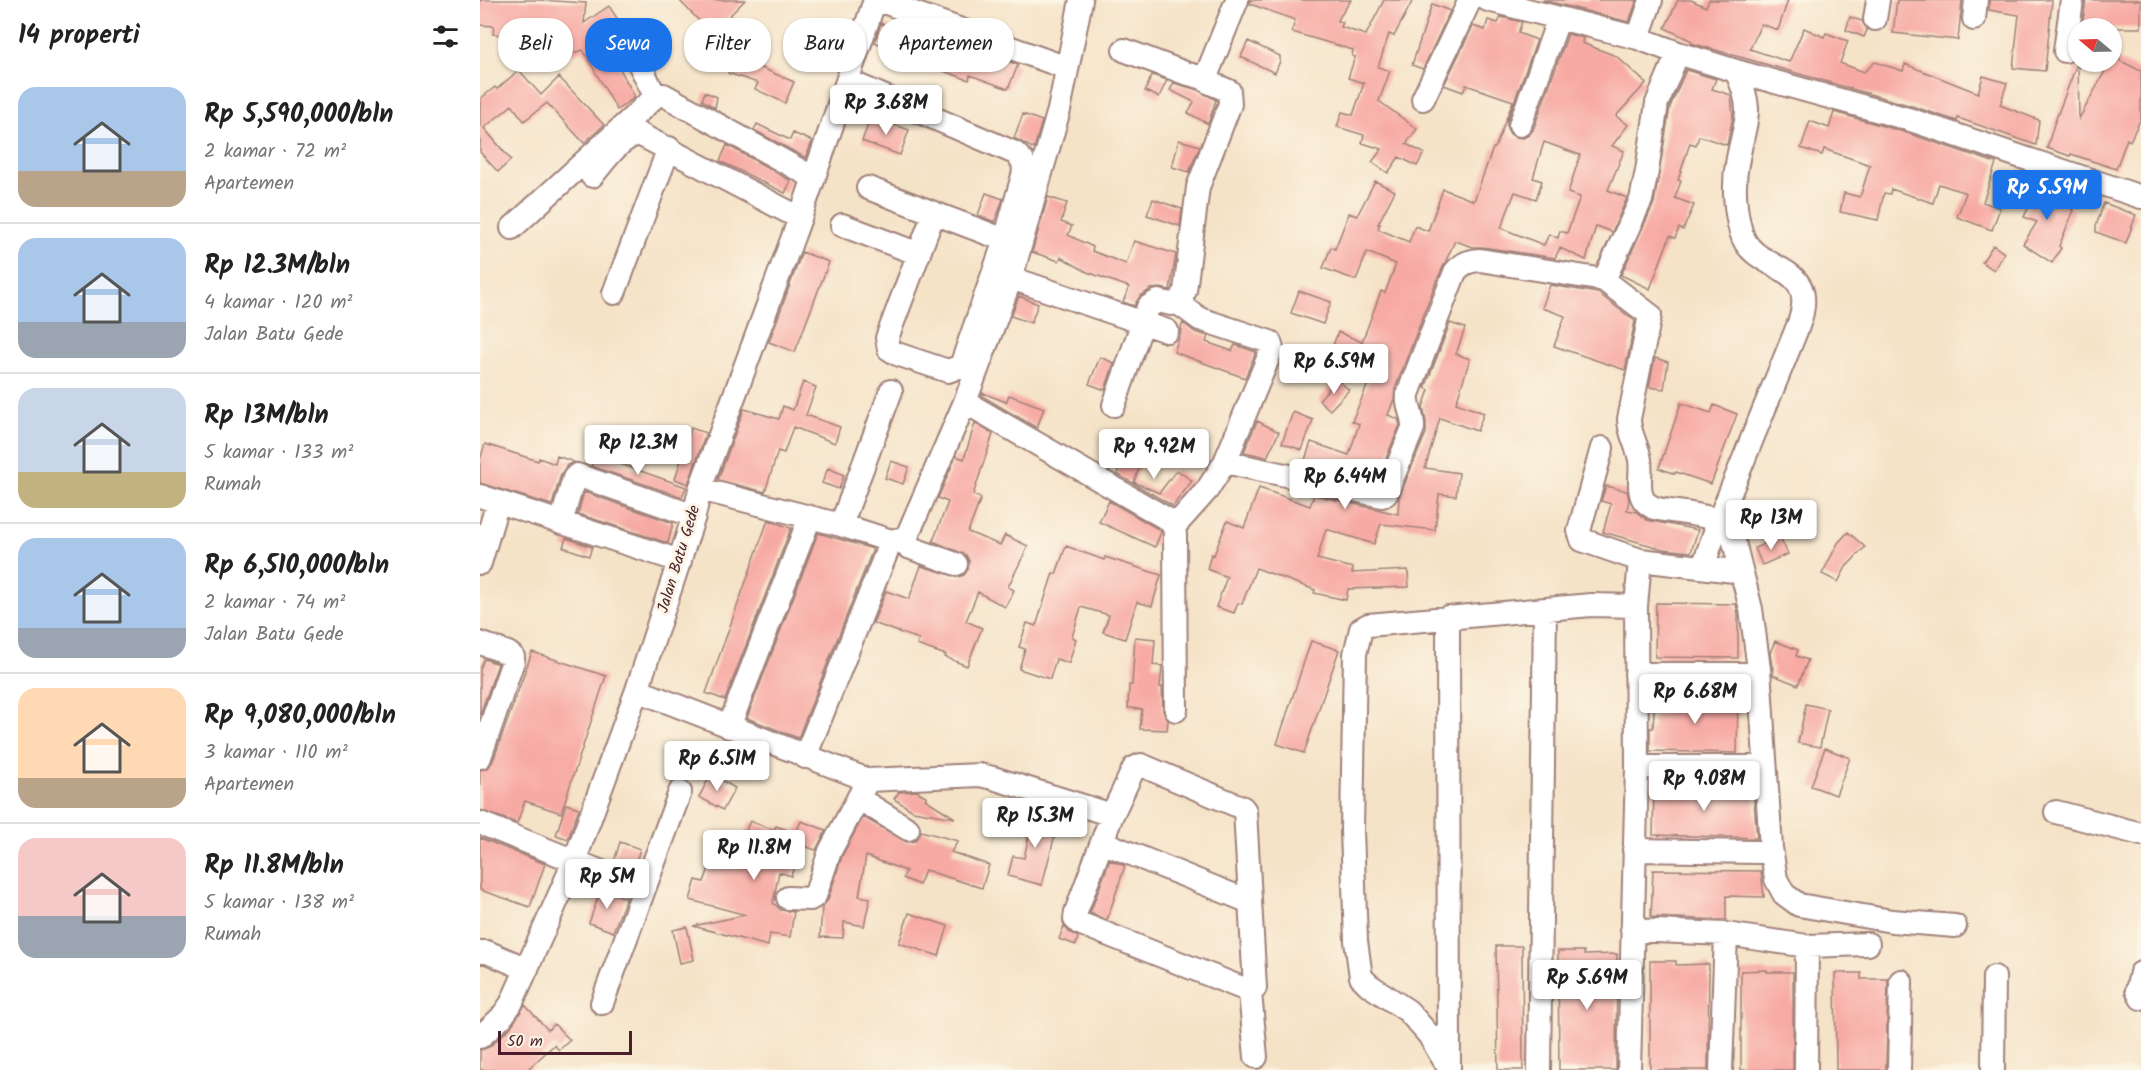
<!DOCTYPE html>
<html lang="id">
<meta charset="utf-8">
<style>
body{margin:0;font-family:Kalam,sans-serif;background:#f2f2f2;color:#222;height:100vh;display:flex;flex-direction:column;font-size:22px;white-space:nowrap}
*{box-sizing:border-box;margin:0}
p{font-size:20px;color:#767676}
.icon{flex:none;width:33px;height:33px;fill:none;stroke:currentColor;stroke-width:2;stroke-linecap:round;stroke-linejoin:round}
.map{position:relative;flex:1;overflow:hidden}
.panel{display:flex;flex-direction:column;background:#fff;width:480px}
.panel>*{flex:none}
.guide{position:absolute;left:18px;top:18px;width:570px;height:54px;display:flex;gap:12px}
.needle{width:39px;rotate:289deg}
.tools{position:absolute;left:1588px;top:18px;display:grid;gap:12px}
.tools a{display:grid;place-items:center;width:54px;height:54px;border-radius:50%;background:#fff;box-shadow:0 2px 4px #0004;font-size:30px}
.scale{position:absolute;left:18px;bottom:15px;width:134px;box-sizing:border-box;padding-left:6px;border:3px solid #4a1f2b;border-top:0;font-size:16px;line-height:21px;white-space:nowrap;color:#4a1f2b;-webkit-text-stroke:4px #fcf5e5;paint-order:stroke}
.price{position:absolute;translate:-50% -51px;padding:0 14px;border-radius:6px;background:#fff;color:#222;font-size:20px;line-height:39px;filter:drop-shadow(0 2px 3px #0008)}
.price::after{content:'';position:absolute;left:50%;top:36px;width:18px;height:14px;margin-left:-9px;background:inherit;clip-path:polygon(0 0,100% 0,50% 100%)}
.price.on{background:#1a73e8;color:#fff}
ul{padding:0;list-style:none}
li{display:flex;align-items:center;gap:18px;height:150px;padding:0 18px}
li+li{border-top:2px solid #e0e0e0}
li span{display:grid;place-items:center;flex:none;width:168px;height:120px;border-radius:18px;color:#555}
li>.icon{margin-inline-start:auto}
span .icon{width:72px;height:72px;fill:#fffc;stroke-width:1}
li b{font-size:26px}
h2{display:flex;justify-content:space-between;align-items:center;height:72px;padding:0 18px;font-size:26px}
.tag{padding:0 21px;border-radius:24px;background:#fff;box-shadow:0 2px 4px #0004;font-size:21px;line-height:54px}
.tag.on{background:#1a73e8;color:#fff}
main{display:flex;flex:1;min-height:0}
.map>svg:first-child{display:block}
</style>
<main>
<section class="panel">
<h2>14 properti<svg class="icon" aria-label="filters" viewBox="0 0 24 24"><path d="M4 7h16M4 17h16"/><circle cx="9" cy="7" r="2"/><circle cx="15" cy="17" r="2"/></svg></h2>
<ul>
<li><span style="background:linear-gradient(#a9c7e8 70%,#b9a48a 0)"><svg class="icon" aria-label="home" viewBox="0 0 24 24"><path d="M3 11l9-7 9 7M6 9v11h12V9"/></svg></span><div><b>Rp 5,590,000/bln</b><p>2 kamar · 72 m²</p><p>Apartemen</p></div></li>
<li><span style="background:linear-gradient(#a9c7e8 70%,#9aa5b1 0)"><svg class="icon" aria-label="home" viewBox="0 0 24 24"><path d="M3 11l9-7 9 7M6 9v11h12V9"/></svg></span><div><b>Rp 12.3M/bln</b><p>4 kamar · 120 m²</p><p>Jalan Batu Gede</p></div></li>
<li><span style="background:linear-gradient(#c9d6e8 70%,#c2b280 0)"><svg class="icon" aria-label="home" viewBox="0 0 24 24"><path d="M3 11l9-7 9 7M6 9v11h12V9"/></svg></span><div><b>Rp 13M/bln</b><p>5 kamar · 133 m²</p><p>Rumah</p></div></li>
<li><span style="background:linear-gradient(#a9c7e8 75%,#9aa5b1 0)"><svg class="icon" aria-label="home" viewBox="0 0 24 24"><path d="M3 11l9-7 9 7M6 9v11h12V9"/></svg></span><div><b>Rp 6,510,000/bln</b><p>2 kamar · 74 m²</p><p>Jalan Batu Gede</p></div></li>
<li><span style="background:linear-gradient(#ffd9b3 75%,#b9a48a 0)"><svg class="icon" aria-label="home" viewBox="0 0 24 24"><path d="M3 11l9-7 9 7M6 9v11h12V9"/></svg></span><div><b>Rp 9,080,000/bln</b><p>3 kamar · 110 m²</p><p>Apartemen</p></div></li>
<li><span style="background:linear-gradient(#f6c9c9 65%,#9aa5b1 0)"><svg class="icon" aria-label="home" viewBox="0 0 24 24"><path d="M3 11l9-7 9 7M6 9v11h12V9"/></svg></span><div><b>Rp 11.8M/bln</b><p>5 kamar · 138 m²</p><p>Rumah</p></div></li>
</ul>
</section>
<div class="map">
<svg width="1661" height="1070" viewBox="0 0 1661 1070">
<rect width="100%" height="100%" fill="#fcf5e5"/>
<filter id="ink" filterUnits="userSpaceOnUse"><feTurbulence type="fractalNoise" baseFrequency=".0167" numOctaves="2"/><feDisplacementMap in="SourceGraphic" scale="12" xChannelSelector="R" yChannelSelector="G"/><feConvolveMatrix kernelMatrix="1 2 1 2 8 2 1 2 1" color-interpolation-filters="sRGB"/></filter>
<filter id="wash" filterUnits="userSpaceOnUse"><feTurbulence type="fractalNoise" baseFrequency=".008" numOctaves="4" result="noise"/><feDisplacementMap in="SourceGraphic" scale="24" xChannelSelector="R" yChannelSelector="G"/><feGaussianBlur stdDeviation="1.35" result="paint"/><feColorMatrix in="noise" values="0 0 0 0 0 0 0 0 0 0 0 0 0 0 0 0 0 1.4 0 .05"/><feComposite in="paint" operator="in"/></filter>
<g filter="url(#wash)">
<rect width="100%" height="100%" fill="#f5e3c8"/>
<g id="blocks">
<path fill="#f7aaa4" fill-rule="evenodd" d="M 0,0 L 57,0 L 106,3 L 104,23 L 129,6 L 146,32 L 150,31 L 159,48 L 153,49 L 147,53 L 145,62 L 138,65 L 155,97 L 137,110 L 103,50 L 71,61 L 63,39 L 13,34 L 14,26 L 0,25 Z
M 199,0 L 265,0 L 232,34 Z
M 770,0 L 871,0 L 857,21 L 863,22 L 861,27 L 886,35 L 904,0 L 933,0 L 914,36 L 909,34 L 898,67 L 910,71 L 899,101 L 937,129 L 926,144 L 944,153 L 937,166 L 919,157 L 908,173 L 892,162 L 902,149 L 882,143 L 884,135 L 857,127 L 862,112 L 873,115 L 884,83 L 868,78 L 875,57 L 872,56 L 873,50 L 812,32 L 815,20 L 770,4 Z
M 1063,0 L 1157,0 L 1149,22 Z
M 1198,0 L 1211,0 L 1226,7 L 1229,0 L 1308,0 L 1298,30 L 1281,24 L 1270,49 L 1309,62 L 1324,28 L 1344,37 L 1346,33 L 1368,41 L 1360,63 L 1384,72 L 1395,62 L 1423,71 L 1425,64 L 1498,93 L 1503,76 L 1527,83 L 1520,105 L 1559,120 L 1556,145 L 1478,118 L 1477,121 L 1432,106 L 1211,43 L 1212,41 L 1185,28 Z
M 1417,0 L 1482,0 L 1478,40 L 1413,33 Z
M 1509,0 L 1572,0 L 1565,71 L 1533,68 L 1539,15 L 1509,10 Z
M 1606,0 L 1661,0 L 1661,28 L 1602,28 Z
M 952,4 L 970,11 L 943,69 L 932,65 Z
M 1021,17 L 1042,22 L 1038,33 L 1057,40 L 1027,121 L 1027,128 L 1030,134 L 1035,137 L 1043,138 L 1049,135 L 1053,130 L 1088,34 L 1103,38 L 1102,43 L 1136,56 L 1166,83 L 1136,116 L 1148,125 L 1132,146 L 1144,151 L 1128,190 L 1147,198 L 1132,232 L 1116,226 L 1106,260 L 1080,248 L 1075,258 L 1002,247 L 993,247 L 975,241 L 956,282 L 915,389 L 914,399 L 908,415 L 918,419 L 920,425 L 899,475 L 858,465 L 856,472 L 824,463 L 831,442 L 869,455 L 879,424 L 872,421 L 901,354 L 890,366 L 851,351 L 858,332 L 882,342 L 901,291 L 905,293 L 916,264 L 887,252 L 876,280 L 843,268 L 851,247 L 855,249 L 869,213 L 877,216 L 895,181 L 915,191 L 898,224 L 900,224 L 898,229 L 929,242 L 935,226 L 948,231 L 963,189 L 994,201 L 1013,148 L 1015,148 L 1033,101 L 986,85 L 983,92 L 964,85 L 993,26 L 1005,30 L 1008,20 L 1018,23 ZM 1064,142 L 1100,155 L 1088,193 L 1100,197 L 1087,233 L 1080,231 L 1078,238 L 1069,234 L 1064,245 L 1021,228 L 1035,192 L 1056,199 L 1062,181 L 1053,178 Z
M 1370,17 L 1382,21 L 1387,30 L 1384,37 L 1366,30 Z
M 401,23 L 441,41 L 445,31 L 538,65 L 528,89 L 490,75 L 489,80 L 435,61 L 395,42 Z
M 768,41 L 800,56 L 800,61 L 795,73 L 761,57 Z
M 255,53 L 271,59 L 270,63 L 314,82 L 305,103 L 275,89 L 278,83 L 248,73 Z
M 1633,57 L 1661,71 L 1661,118 L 1650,141 L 1647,139 L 1636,169 L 1591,154 L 1590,156 L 1567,148 L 1574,124 L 1598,61 L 1599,119 L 1630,62 L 1632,62 Z
M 39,70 L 61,95 L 79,77 L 124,125 L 104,143 L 67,103 L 44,121 L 32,105 L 4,128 L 31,160 L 18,172 L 0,152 L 0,99 L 15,87 L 17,89 Z
M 1206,70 L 1236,79 L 1232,89 L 1251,95 L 1253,116 L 1247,145 L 1219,136 L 1216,145 L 1210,143 L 1198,180 L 1201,181 L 1195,198 L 1214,205 L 1203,230 L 1199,228 L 1195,238 L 1190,236 L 1170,289 L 1141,275 L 1174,203 L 1190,107 Z
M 672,75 L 687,80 L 679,97 L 665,91 Z
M 694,83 L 718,90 L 736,100 L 728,124 L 708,113 L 714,102 L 690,90 Z
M 225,92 L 237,97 L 235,108 L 222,100 Z
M 1354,112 L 1424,132 L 1516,163 L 1503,202 L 1520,208 L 1512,230 L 1477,217 L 1486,193 L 1459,184 L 1453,203 L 1411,189 L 1410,194 L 1404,193 L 1398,220 L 1360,212 L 1364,193 L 1380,197 L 1390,165 L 1344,149 L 1342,155 L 1321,148 L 1330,121 L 1349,128 Z
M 543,114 L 562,121 L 554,149 L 534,138 Z
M 391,116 L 429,130 L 420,155 L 382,141 Z
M 277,124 L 310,140 L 313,133 L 332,141 L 326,158 L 274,130 Z
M 699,140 L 720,146 L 709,172 L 692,167 Z
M 247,145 L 311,181 L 305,193 L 240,161 Z
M 1562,178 L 1579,184 L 1571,200 L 1594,210 L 1579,246 L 1581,248 L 1572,263 L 1543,244 L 1557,222 L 1544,217 Z
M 506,193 L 523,199 L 515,222 L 498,215 Z
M 568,197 L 587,203 L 581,222 L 592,226 L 588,235 L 613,247 L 612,251 L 646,264 L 654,241 L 696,254 L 690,290 L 680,288 L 671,289 L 660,296 L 654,306 L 643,302 L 649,287 L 607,272 L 581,257 L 579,261 L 552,252 Z
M 673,199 L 702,209 L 700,226 L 667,215 Z
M 1624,203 L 1656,215 L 1646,243 L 1616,232 L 1616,226 Z
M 1513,245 L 1524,253 L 1514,270 L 1502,262 Z
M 322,252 L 349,262 L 315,352 L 289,342 Z
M 1070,285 L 1118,293 L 1155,321 L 1145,370 L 1074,346 L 1085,316 L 1062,308 Z
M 819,291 L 851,302 L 843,324 L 811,313 Z
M 539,296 L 558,304 L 551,323 L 531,316 Z
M 703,323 L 715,332 L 728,336 L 726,342 L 752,351 L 755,345 L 776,352 L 765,378 L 694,352 L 702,330 L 700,330 Z
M 970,323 L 985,328 L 976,354 L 990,359 L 976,403 L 1004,413 L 997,431 L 960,418 L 945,468 L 979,473 L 976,496 L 959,494 L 955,530 L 901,524 L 894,544 L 846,529 L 837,559 L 873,568 L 872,573 L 928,570 L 929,587 L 868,589 L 866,600 L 834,593 L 835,590 L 776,568 L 762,604 L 758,603 L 754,613 L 736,607 L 747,577 L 727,569 L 731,554 L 734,555 L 747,521 L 764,528 L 779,488 L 830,506 L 834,495 L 918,514 L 919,497 L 946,433 L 946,422 L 943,407 L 949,390 L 945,388 Z
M 620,357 L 634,363 L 625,390 L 609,384 Z
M 1175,358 L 1188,362 L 1184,389 L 1169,387 Z
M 857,379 L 869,390 L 850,410 L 839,400 Z
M 323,382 L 336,387 L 326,415 L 360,427 L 355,443 L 313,427 L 304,453 L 298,451 L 285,492 L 238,480 L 264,409 L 299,419 L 303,406 L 313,410 Z
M 503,393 L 526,402 L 529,395 L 564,408 L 557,428 L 502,396 Z
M 1201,403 L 1231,413 L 1234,405 L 1257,414 L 1231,484 L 1196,472 L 1195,474 L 1179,468 Z
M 813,412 L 833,420 L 822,450 L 802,443 Z
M 777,421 L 799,432 L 787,457 L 764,452 Z
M 495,423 L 513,434 L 493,495 L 501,498 L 488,532 L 520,545 L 525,535 L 548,546 L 528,587 L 534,590 L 525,607 L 498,592 L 486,621 L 502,628 L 487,666 L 465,657 L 466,655 L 437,645 L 439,639 L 393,623 L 406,591 L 429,599 L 441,566 L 478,577 L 484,575 L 488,569 L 489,561 L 486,555 L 453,541 L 468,502 L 458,498 L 476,456 L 484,459 Z
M 211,428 L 226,433 L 208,484 L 195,479 Z
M 5,444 L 58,461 L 59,458 L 75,464 L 77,456 L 94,462 L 87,465 L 81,474 L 72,505 L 0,483 L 0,460 Z
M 645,452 L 663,458 L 654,482 L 679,493 L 697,470 L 712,481 L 693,506 L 637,474 Z
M 115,455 L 206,487 L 202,497 L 111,466 Z
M 411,461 L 429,467 L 423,484 L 405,478 Z
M 348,468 L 364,475 L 359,489 L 342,483 Z
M 1126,486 L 1147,491 L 1149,500 L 1147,510 L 1157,512 L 1167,520 L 1218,530 L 1211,552 L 1183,549 L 1123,532 L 1131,504 L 1121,501 Z
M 104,492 L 193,523 L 188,543 L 98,514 Z
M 629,501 L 680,530 L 681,532 L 675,547 L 619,522 Z
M 288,520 L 311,528 L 245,700 L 226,693 Z
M 1368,532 L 1385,547 L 1366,567 L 1358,582 L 1342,574 L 1358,543 Z
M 338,533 L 393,549 L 318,738 L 267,718 Z
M 1300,537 L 1308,554 L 1282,565 L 1275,548 Z
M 86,538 L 112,547 L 109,556 L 83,547 Z
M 586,546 L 624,560 L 625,557 L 681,575 L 672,606 L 657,602 L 645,639 L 623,632 L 629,615 L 601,607 L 592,637 L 596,639 L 589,663 L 576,659 L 570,679 L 539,669 L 545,649 L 539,647 L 547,623 L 556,626 L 573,573 L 576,574 Z
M 1176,603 L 1256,604 L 1258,614 L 1258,658 L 1175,657 Z
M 655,637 L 675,639 L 673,665 L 682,666 L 680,687 L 682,687 L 683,711 L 688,720 L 687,730 L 660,729 L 662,709 L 648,708 L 649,685 L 652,685 Z
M 831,641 L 859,650 L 824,753 L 797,744 Z
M 1295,641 L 1318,650 L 1316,656 L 1328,660 L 1318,685 L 1293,675 L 1294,667 L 1292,667 L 1290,653 Z
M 52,652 L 126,676 L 81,813 L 45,801 L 37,823 L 0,810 L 0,770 L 8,768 L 13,761 Z
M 4,659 L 18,664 L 0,715 L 0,669 Z
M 1175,696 L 1258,698 L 1257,753 L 1170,751 L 1170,728 L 1173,728 Z
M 1326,704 L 1348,709 L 1340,747 L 1318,743 Z
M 1345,748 L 1370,758 L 1356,795 L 1331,786 Z
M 231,774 L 255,788 L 243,810 L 219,797 Z
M 1174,785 L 1273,788 L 1277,838 L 1173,835 Z
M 437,791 L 447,797 L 445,799 L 475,818 L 433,811 L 414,799 L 419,792 Z
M 86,804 L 99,808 L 88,839 L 76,835 Z
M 543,812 L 579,819 L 562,885 L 528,876 L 533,856 L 544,858 L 550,831 L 540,829 Z
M 383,817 L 427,842 L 435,841 L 441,831 L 478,841 L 471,852 L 509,865 L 502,888 L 445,870 L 439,885 L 423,878 L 426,871 L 386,856 L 379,896 L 390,898 L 384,926 L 364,922 L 363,938 L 340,937 L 342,907 L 348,900 L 362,856 Z
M 270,821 L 294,830 L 296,826 L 316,833 L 321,821 L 346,830 L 336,850 L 321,845 L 311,876 L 299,872 L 293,903 L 301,910 L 314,912 L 310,937 L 290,934 L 288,946 L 213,926 L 266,915 L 210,900 L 216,880 L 224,882 L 240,837 L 260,844 Z
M 0,838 L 65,864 L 50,907 L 0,890 Z
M 140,842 L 160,849 L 154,868 L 134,862 Z
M 630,860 L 645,866 L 627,920 L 610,913 Z
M 1173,870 L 1281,871 L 1284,897 L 1246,896 L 1246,920 L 1171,917 Z
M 121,889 L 146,898 L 133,932 L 109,923 Z
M 429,913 L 468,926 L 459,956 L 419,943 Z
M 584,926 L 590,933 L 598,937 L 596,945 L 579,939 Z
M 207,927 L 214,960 L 200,963 L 193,930 Z
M 1016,946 L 1042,946 L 1043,1070 L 1018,1070 Z
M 1078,951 L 1104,951 L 1104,955 L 1137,954 L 1136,1070 L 1079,1070 Z
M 1170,961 L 1196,961 L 1196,965 L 1229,964 L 1228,1070 L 1170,1070 Z
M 1287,970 L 1287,972 L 1313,972 L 1313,1070 L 1261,1070 L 1261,971 Z
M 1355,973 L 1381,973 L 1381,979 L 1408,979 L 1406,1070 L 1356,1070 Z
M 45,1005 L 68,1030 L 74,1024 L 90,1040 L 79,1050 L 74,1045 L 47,1070 L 0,1070 L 0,1050 L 9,1047 L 30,1028 Z"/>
</g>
</g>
<g filter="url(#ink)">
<use href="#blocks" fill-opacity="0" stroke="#a0817a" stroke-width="1.5"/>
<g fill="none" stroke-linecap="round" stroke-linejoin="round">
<g stroke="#a0817a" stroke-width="26">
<path id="minor" d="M 398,0 L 587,68
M 1008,0 L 1158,38 L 1198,53 L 1256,71 L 1428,119 L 1661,197
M 1395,19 L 1398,0
M 1494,19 L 1496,0
M 1158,38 L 1171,0
M 644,50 L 705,73 L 727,79
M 1585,51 L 1592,0
M 158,61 L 175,96
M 368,81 L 535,153 L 543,161 L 544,172 L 525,240 L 481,366 L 468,371 L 417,354 L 409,349 L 407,338 L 454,213
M 943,99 L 990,0
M 1040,125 L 1079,18
M 112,176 C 125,161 139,138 159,134 L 320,218
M 388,188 L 525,240
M 362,225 L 439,254
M 32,228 L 177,95 L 184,95 L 334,178
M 531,278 L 687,331
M 1124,280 L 1161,200 L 1167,171 L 1177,103 L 1198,53
M 134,293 L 189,148
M 485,402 L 689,520 L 694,527 L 695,535 L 696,710
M 634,405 L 668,307 L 678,301 L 691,304 L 698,303 L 705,291 L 718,187 L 750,104 L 749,91 L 728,82 L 727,74 L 757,0
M 1122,448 L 1099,531 L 1102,540 L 1160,560 L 1254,571
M 745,462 L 902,496 L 906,494 L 933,428 C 934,416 926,407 928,394 L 975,272 C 982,263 989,261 1000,260 L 1124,280 L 1170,315 L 1149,419 C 1149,434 1158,446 1160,460 C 1162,472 1157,488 1163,499 C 1165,503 1169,505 1174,508 C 1196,514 1242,512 1252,534 L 1271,609 L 1279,669 L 1291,848 L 1296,879 L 1304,894 L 1319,905 L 1412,921 L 1475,926
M 220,489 L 361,525 L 411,541 L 424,538 L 428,534 L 485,402 L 531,278 L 579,110 L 601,0
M 0,496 L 200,561
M 81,523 L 94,478 L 97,475 L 214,516
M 361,525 L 411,391
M 694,527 L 727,490 L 745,462 L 792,349 L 790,342 L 720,319 L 698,303
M 418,540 L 428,547 L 476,564
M 0,563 L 18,502
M 1223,567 L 1239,520 L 1318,326 C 1343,259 1273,276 1261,232 C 1255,211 1253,185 1257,164 C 1264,121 1276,114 1256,71
M 968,617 L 969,1066
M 0,643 L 28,653 L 33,657 L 33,661 L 0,757
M 1156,674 L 1266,674
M 157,690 L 388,780 L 500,775 L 513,778 L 632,815
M 249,727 L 330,517
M 325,757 L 411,541
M 661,765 L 763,808 L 765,811 L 775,988 L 772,992 L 599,923 L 595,919 L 596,912 L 632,815 L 654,768 Z
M 1157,767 L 1276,767
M 378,798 L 428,829
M 1576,812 L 1661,834
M 0,823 L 164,889
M 622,842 L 770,902
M 1154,850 L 1278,852
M 308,898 L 330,899 L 335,896 L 350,851 L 388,780
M 1152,930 L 1246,934 L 1327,946 L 1388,944
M 0,952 L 7,952 L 47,969
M 1661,973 L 1657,990 L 1661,998
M 770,992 L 776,1057
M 122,1003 L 200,792
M 0,1037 L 21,1018 L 31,1004 L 94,862 L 157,690 L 214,516 L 220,489 L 320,218 L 395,0
M 969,1068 L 949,1035 L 928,1011 L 889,985 L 881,977 L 876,941 L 872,830 L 875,654 L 881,629 L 888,625 L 1111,605 L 1156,606
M 1059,1070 L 1065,610
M 1149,1070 L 1157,767 L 1156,606 L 1160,560
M 1241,1070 L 1246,934
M 1326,1070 L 1327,946
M 1419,1070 L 1421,981
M 1513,1070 L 1514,977"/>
</g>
<use href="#minor" stroke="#fff" stroke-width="22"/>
</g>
</g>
<g text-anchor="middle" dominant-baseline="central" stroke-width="6" stroke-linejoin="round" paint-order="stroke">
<g font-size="16" fill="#4a1f2b" stroke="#fcf5e5">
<text transform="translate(199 559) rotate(-73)">Jalan Batu Gede</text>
</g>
</g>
</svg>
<div class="tools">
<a><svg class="needle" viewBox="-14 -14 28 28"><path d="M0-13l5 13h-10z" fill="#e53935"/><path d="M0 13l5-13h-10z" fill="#767676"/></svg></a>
</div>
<div class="scale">50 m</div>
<b class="price" style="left:406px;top:136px">Rp 3.68M</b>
<b class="price on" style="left:1567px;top:221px">Rp 5.59M</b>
<b class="price" style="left:854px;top:395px">Rp 6.59M</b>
<b class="price" style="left:158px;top:476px">Rp 12.3M</b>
<b class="price" style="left:674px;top:480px">Rp 9.92M</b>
<b class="price" style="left:865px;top:510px">Rp 6.44M</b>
<b class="price" style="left:1291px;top:551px">Rp 13M</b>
<b class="price" style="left:1215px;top:725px">Rp 6.68M</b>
<b class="price" style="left:237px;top:792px">Rp 6.51M</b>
<b class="price" style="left:1224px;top:812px">Rp 9.08M</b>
<b class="price" style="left:555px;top:849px">Rp 15.3M</b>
<b class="price" style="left:274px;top:881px">Rp 11.8M</b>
<b class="price" style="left:127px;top:910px">Rp 5M</b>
<b class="price" style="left:1107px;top:1011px">Rp 5.69M</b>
<div class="guide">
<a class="tag">Beli</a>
<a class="tag on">Sewa</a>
<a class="tag">Filter</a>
<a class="tag">Baru</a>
<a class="tag">Apartemen</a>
</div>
</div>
</main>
